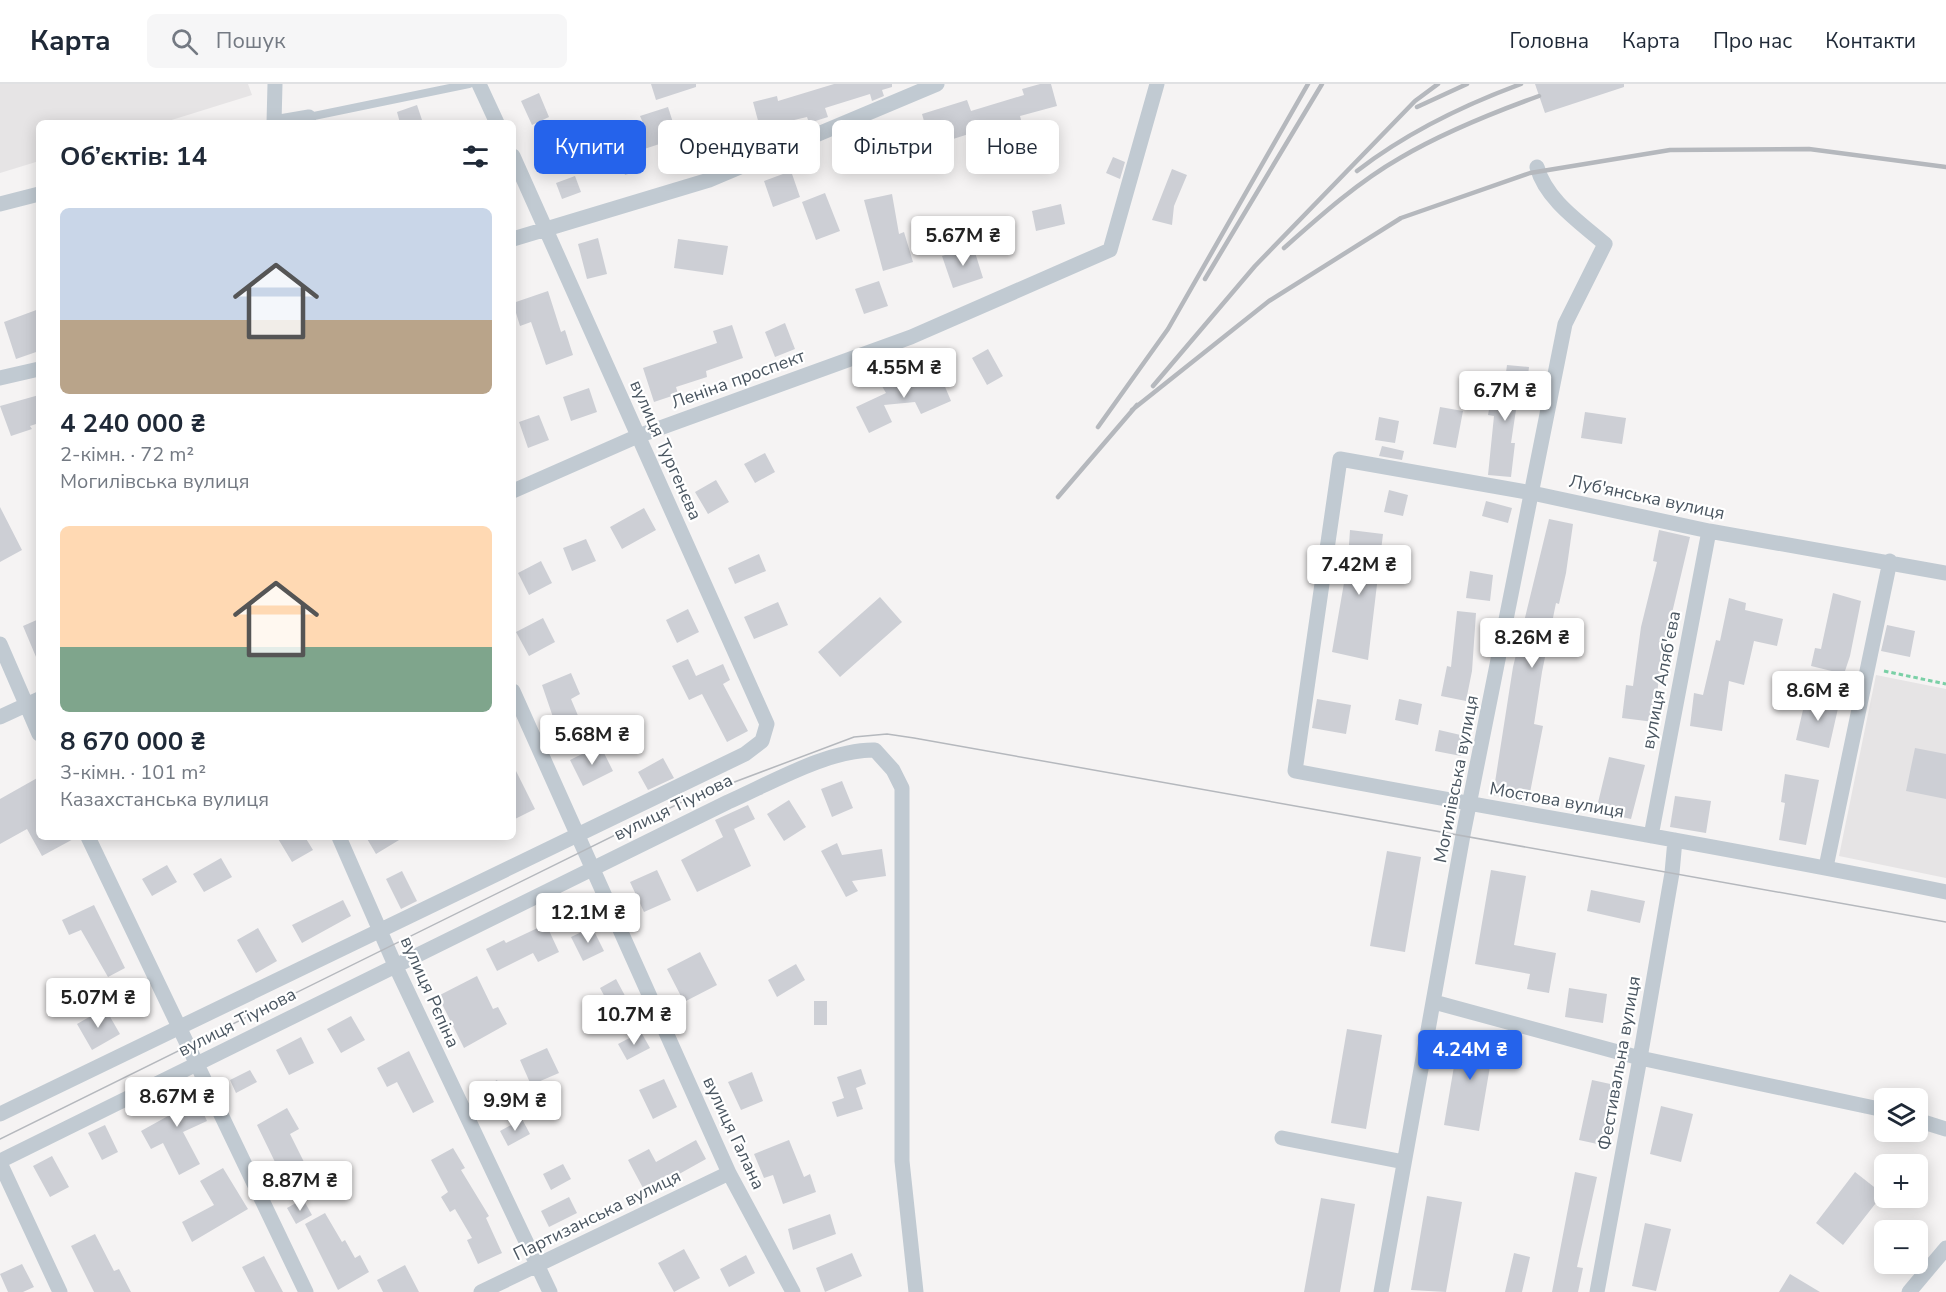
<!DOCTYPE html>
<html lang="uk">
<meta charset="utf-8">
<style>
body{margin:0;font-family:"Nunito Sans",sans-serif;background:#f6f6f7;color:#1f2937;height:100vh;display:flex;flex-direction:column;font-size:22px;white-space:nowrap}
*{box-sizing:border-box;margin:0}
p{font-size:20px;color:#747a83}
.icon{flex:none;width:33px;height:33px;fill:none;stroke:currentColor;stroke-width:2;stroke-linecap:round;stroke-linejoin:round}
.map{position:relative;flex:1;overflow:hidden}
.panel{position:absolute;left:36px;top:36px;width:480px;height:720px;display:flex;flex-direction:column;background:#fff;border-radius:9px;box-shadow:0 3px 15px #0003}
.panel>*{flex:none}
.hud{position:absolute;left:534px;top:36px;width:570px;height:54px;display:flex;gap:12px}
.tools{position:absolute;left:1874px;top:1004px;display:grid;gap:12px}
.tools a{display:grid;place-items:center;width:54px;height:54px;border-radius:9px;background:#fff;box-shadow:0 3px 15px #0003;font-size:30px}
.price{position:absolute;translate:-50% -51px;padding:0 14px;border-radius:6px;background:#fff;color:#222;font-size:20px;line-height:39px;filter:drop-shadow(0 2px 3px #0008)}
.price::after{content:'';position:absolute;left:50%;top:36px;width:18px;height:14px;margin-left:-9px;background:inherit;clip-path:polygon(0 0,100% 0,50% 100%)}
.price.selected{background:#2563eb;color:#fff}
ul{padding:0;list-style:none}
li{display:grid;align-content:center;gap:12px;height:318px;padding:0 24px}
li span{display:grid;place-items:center;height:186px;border-radius:9px;color:#555}
li>.icon{margin-inline-start:auto}
span .icon{width:108px;height:108px;fill:#fffc;stroke-width:1}
li b{font-size:26px}
h2{display:flex;justify-content:space-between;align-items:center;height:72px;padding:0 24px;font-size:26px}
.chip{padding:0 21px;border-radius:9px;background:#fff;box-shadow:0 3px 15px #0003;font-size:21px;line-height:54px}
.chip.selected{background:#2563eb;color:#fff}
header{display:flex;align-items:center;gap:36px;box-sizing:border-box;height:84px;padding:0 30px;background:#fff;border-bottom:2px solid #e0e1e3}
header strong{font-size:28px}
nav{display:flex;gap:33px;margin-inline-start:auto;font-size:21px}
.search{width:420px;height:54px;background:#f6f6f7;display:flex;align-items:center;gap:15px;box-sizing:border-box;padding:0 21px;border-radius:9px;color:#747a83;font-size:22px}
.map>svg:first-child{display:block}
</style>
<header>
<strong>Карта</strong>
<div class="search"><svg class="icon" aria-label="search" viewBox="0 0 24 24"><circle cx="10" cy="10" r="6"/><path d="M15 15l6 6"/></svg>Пошук</div>
<nav><a>Головна</a><a>Карта</a><a>Про нас</a><a>Контакти</a></nav>
</header>
<div class="map">
<svg width="1946" height="1208" viewBox="0 0 1946 1208">
<rect width="100%" height="100%" fill="#f5f3f3"/>
<path fill="#e6e4e5" d="M 0,0 L 248,0 L 252,11 L 162,39 L 39,39 L 39,77 L 0,89 Z
M 1876,591 L 1946,605 L 1946,794 L 1839,772 Z"/>
<path fill="#cdcfd5" d="M 651,0 L 696,0 L 696,3 L 656,16 Z
M 834,0 L 892,0 L 892,3 L 882,6 L 884,12 L 872,17 L 870,10 L 825,24 L 828,33 L 809,39 L 807,33 L 760,44 L 753,18 L 777,12 L 778,17 Z
M 1040,0 L 1051,0 L 1057,22 L 1020,32 L 1023,43 L 996,50 L 994,42 L 931,62 L 922,30 L 967,16 L 971,27 L 1024,11 L 1022,5 Z
M 1535,0 L 1624,0 L 1624,3 L 1545,29 Z
M 539,9 L 549,33 L 532,41 L 521,17 Z
M 417,21 L 423,39 L 400,39 L 397,28 Z
M 668,23 L 678,54 L 638,67 L 644,85 L 625,91 L 611,49 L 643,39 L 640,32 Z
M 1113,73 L 1125,78 L 1120,95 L 1106,89 Z
M 1172,85 L 1187,91 L 1174,122 L 1172,141 L 1152,136 Z
M 791,87 L 800,113 L 773,123 L 764,97 Z
M 575,92 L 581,108 L 562,115 L 556,99 Z
M 825,109 L 840,147 L 816,156 L 802,118 Z
M 892,110 L 899,150 L 904,148 L 913,178 L 883,187 L 864,116 Z
M 1061,120 L 1065,140 L 1036,147 L 1032,127 Z
M 598,154 L 607,190 L 587,195 L 578,160 Z
M 678,155 L 728,162 L 723,191 L 674,184 Z
M 973,162 L 983,194 L 953,204 L 942,172 Z
M 879,197 L 888,222 L 864,230 L 855,205 Z
M 548,207 L 561,248 L 565,246 L 573,271 L 546,281 L 531,238 L 520,242 L 513,219 Z
M 39,225 L 39,267 L 16,275 L 4,238 Z
M 785,239 L 795,265 L 775,273 L 765,248 Z
M 732,241 L 743,274 L 706,287 L 707,293 L 676,303 L 678,310 L 654,318 L 643,284 L 717,259 L 713,247 Z
M 988,265 L 1003,292 L 987,301 L 972,274 Z
M 1507,281 L 1529,283 L 1527,300 L 1520,299 L 1511,359 L 1515,359 L 1511,393 L 1488,391 L 1494,332 L 1488,331 L 1492,308 L 1503,310 Z
M 938,286 L 951,317 L 921,330 L 915,318 L 884,321 L 892,338 L 869,349 L 856,323 L 886,309 L 879,297 L 891,290 L 899,304 Z
M 589,304 L 597,328 L 571,337 L 563,313 Z
M 39,311 L 39,339 L 30,342 L 32,345 L 11,352 L 0,322 Z
M 1440,323 L 1463,327 L 1456,364 L 1433,360 Z
M 1585,328 L 1626,334 L 1622,360 L 1581,354 Z
M 539,331 L 549,356 L 528,364 L 519,338 Z
M 1379,333 L 1399,337 L 1395,359 L 1375,356 Z
M 1382,362 L 1404,367 L 1402,376 L 1379,372 Z
M 765,369 L 775,388 L 755,399 L 744,380 Z
M 716,396 L 729,418 L 708,430 L 695,408 Z
M 1389,406 L 1408,411 L 1403,432 L 1384,428 Z
M 1486,417 L 1512,424 L 1508,439 L 1482,432 Z
M 0,423 L 22,466 L 0,478 Z
M 644,424 L 656,446 L 622,465 L 610,443 Z
M 1549,435 L 1573,440 L 1566,489 L 1559,520 L 1556,519 L 1542,588 L 1534,640 L 1543,642 L 1528,719 L 1493,711 L 1513,583 Z
M 1350,446 L 1383,450 L 1368,576 L 1332,568 L 1348,476 Z
M 1659,446 L 1690,453 L 1668,546 L 1663,585 L 1660,584 L 1654,638 L 1622,634 L 1626,601 L 1633,602 L 1641,543 L 1657,478 L 1653,477 Z
M 586,455 L 596,477 L 572,487 L 563,464 Z
M 759,470 L 766,487 L 735,500 L 728,484 Z
M 541,477 L 552,499 L 529,511 L 518,489 Z
M 1470,487 L 1493,491 L 1490,517 L 1466,514 Z
M 1833,509 L 1861,517 L 1850,572 L 1844,590 L 1811,582 L 1815,564 L 1821,565 Z
M 880,513 L 902,538 L 840,593 L 818,568 Z
M 1729,514 L 1746,519 L 1745,526 L 1783,535 L 1777,562 L 1754,557 L 1744,601 L 1729,597 L 1722,647 L 1690,642 L 1694,609 L 1703,611 L 1716,556 L 1720,557 Z
M 778,518 L 788,541 L 754,555 L 744,533 Z
M 688,525 L 699,548 L 677,559 L 666,536 Z
M 1457,527 L 1476,529 L 1472,587 L 1466,617 L 1441,612 L 1447,582 L 1451,583 Z
M 543,534 L 555,558 L 529,572 L 516,548 Z
M 39,535 L 39,580 L 23,542 Z
M 1887,541 L 1915,547 L 1910,573 L 1881,567 Z
M 688,575 L 696,592 L 723,580 L 730,596 L 723,600 L 748,647 L 727,658 L 702,610 L 689,616 L 672,582 Z
M 571,589 L 580,610 L 571,615 L 579,634 L 564,641 L 562,636 L 555,639 L 542,601 Z
M 1806,613 L 1839,620 L 1829,664 L 1796,656 Z
M 1317,615 L 1351,621 L 1346,650 L 1312,644 Z
M 1399,615 L 1422,620 L 1418,641 L 1395,636 Z
M 1439,646 L 1465,652 L 1461,672 L 1435,667 Z
M 600,661 L 613,687 L 583,702 L 570,676 Z
M 1915,664 L 1946,670 L 1946,715 L 1906,707 Z
M 1609,673 L 1645,681 L 1631,735 L 1596,727 Z
M 663,674 L 674,694 L 648,706 L 638,688 Z
M 513,681 L 535,725 L 513,736 Z
M 1785,690 L 1819,696 L 1806,761 L 1779,756 L 1785,719 L 1781,718 Z
M 39,693 L 39,753 L 77,753 L 42,772 L 27,745 L 0,760 L 0,715 Z
M 842,697 L 853,724 L 832,733 L 821,705 Z
M 1675,712 L 1711,717 L 1706,749 L 1670,743 Z
M 789,716 L 806,743 L 784,757 L 767,730 Z
M 748,721 L 755,735 L 734,745 L 751,782 L 697,808 L 681,776 L 723,753 L 715,736 Z
M 277,753 L 305,753 L 313,766 L 292,778 Z
M 366,753 L 404,753 L 376,770 Z
M 837,759 L 842,771 L 882,765 L 886,792 L 852,797 L 858,807 L 846,813 L 821,767 Z
M 1387,767 L 1421,773 L 1405,868 L 1370,862 Z
M 221,774 L 232,793 L 204,808 L 193,790 Z
M 167,781 L 177,798 L 152,812 L 142,795 Z
M 657,786 L 671,816 L 644,828 L 630,798 Z
M 1491,786 L 1526,792 L 1514,861 L 1556,869 L 1549,909 L 1527,905 L 1530,890 L 1475,880 Z
M 402,787 L 417,817 L 401,825 L 386,795 Z
M 1591,806 L 1645,817 L 1640,839 L 1587,827 Z
M 343,816 L 351,832 L 302,859 L 292,841 Z
M 94,821 L 125,884 L 108,893 L 81,846 L 69,851 L 62,836 Z
M 546,840 L 559,868 L 538,878 L 533,869 L 497,887 L 486,865 L 504,856 L 506,859 Z
M 592,843 L 604,867 L 583,877 L 571,853 Z
M 258,844 L 277,877 L 256,889 L 237,856 Z
M 700,868 L 717,901 L 684,918 L 667,885 Z
M 796,880 L 805,896 L 777,913 L 768,896 Z
M 477,892 L 493,925 L 498,923 L 507,940 L 464,964 L 438,912 Z
M 616,895 L 630,921 L 614,930 L 600,904 Z
M 1569,904 L 1607,910 L 1603,939 L 1565,933 Z
M 814,917 L 827,917 L 827,941 L 814,941 Z
M 105,924 L 120,950 L 92,966 L 77,940 Z
M 351,932 L 365,956 L 341,969 L 327,945 Z
M 1347,945 L 1382,951 L 1366,1045 L 1331,1039 Z
M 1460,947 L 1495,953 L 1479,1047 L 1444,1041 Z
M 641,948 L 650,964 L 627,976 L 618,960 Z
M 301,953 L 314,979 L 289,991 L 276,966 Z
M 547,964 L 559,989 L 531,1001 L 520,976 Z
M 409,967 L 434,1018 L 413,1029 L 397,998 L 387,1003 L 377,984 Z
M 861,985 L 866,1000 L 856,1004 L 863,1025 L 837,1033 L 832,1018 L 844,1014 L 837,993 Z
M 250,986 L 257,998 L 236,1009 L 230,996 Z
M 752,988 L 763,1017 L 741,1026 L 728,998 Z
M 664,995 L 677,1023 L 653,1035 L 639,1006 Z
M 497,996 L 505,1012 L 486,1021 L 478,1006 Z
M 1592,996 L 1615,1001 L 1602,1061 L 1579,1056 Z
M 190,1000 L 207,1037 L 183,1048 L 200,1080 L 179,1091 L 163,1059 L 151,1065 L 141,1047 L 168,1032 L 159,1014 Z
M 1661,1022 L 1693,1030 L 1681,1078 L 1650,1070 Z
M 287,1024 L 299,1045 L 290,1050 L 305,1080 L 312,1077 L 322,1096 L 292,1113 L 257,1041 Z
M 522,1035 L 530,1050 L 508,1062 L 500,1047 Z
M 105,1041 L 118,1068 L 102,1076 L 88,1049 Z
M 696,1056 L 706,1075 L 672,1094 L 670,1090 L 643,1104 L 628,1076 L 649,1065 L 656,1078 Z
M 789,1056 L 804,1093 L 810,1090 L 816,1108 L 783,1120 L 773,1091 L 764,1094 L 754,1070 Z
M 453,1064 L 465,1084 L 461,1086 L 489,1132 L 486,1134 L 502,1169 L 478,1180 L 467,1156 L 472,1154 L 455,1125 L 450,1128 L 441,1113 L 448,1108 L 431,1076 Z
M 52,1072 L 69,1103 L 50,1113 L 33,1082 Z
M 563,1080 L 571,1095 L 551,1106 L 543,1090 Z
M 223,1084 L 248,1125 L 192,1158 L 182,1138 L 214,1121 L 200,1097 Z
M 1575,1088 L 1597,1093 L 1577,1183 L 1583,1184 L 1578,1208 L 1552,1208 Z
M 1855,1088 L 1883,1110 L 1843,1161 L 1816,1139 Z
M 1427,1112 L 1462,1118 L 1446,1208 L 1411,1206 Z
M 569,1113 L 577,1129 L 549,1143 L 541,1127 Z
M 1321,1114 L 1355,1120 L 1340,1208 L 1304,1208 Z
M 303,1115 L 312,1131 L 296,1140 L 287,1124 Z
M 325,1129 L 342,1158 L 345,1156 L 355,1174 L 360,1171 L 369,1188 L 338,1206 L 305,1140 Z
M 830,1130 L 836,1150 L 793,1166 L 788,1145 Z
M 1645,1139 L 1671,1145 L 1656,1207 L 1632,1202 Z
M 95,1150 L 114,1187 L 119,1185 L 131,1208 L 94,1208 L 71,1162 Z
M 684,1165 L 700,1194 L 674,1208 L 658,1179 Z
M 852,1169 L 862,1192 L 825,1208 L 816,1184 Z
M 1514,1169 L 1530,1173 L 1522,1208 L 1505,1208 Z
M 746,1171 L 755,1189 L 729,1203 L 720,1185 Z
M 264,1172 L 283,1208 L 255,1208 L 242,1183 Z
M 22,1180 L 34,1203 L 23,1208 L 8,1208 L 0,1190 Z
M 405,1181 L 419,1208 L 383,1208 L 377,1196 Z
M 1790,1190 L 1820,1208 L 1779,1208 Z"/>
<g fill="none" stroke-linecap="round" stroke-linejoin="round">
<path stroke="#7ad0a6" stroke-width="3" stroke-dasharray="4.5 3" stroke-linecap="butt" d="M 1884,587 L 1946,600"/>
<path stroke="#c1cad2" stroke-width="8" d="M 309,33 L 469,0"/>
<path stroke="#c1cad2" stroke-width="15" d="M 479,0 L 497,39
M 274,39 L 275,0
M 274,39 L 309,33
M 0,120 L 39,110
M 513,155 L 709,96 L 937,0
M 0,294 L 39,285
M 513,407 L 638,352 L 911,253 L 1110,166 L 1157,0
M 1946,489 L 1709,447 L 1532,409 L 1340,375 L 1295,687 C 1512,729 1730,763 1946,808
M 0,560 L 39,650
M 513,607 L 729,1089 L 793,1208
M 0,633 L 39,615
M 1651,752 L 1709,447
M 88,753 L 306,1208
M 339,753 L 395,881 L 550,1208
M 1826,783 L 1890,477
M 1434,918 L 1640,974 L 1884,1026
M 0,1030 L 745,670 L 762,657 L 767,640 L 513,72
M 1917,1036 L 1946,1045
M 1282,1054 L 1404,1078
M 0,1077 L 728,718 C 771,699 829,665 875,666 L 893,686 L 902,704 L 902,1077 L 916,1208
M 0,1079 L 60,1208
M 481,1208 L 729,1089
M 1381,1208 L 1463,751 L 1565,240 L 1605,160 C 1581,139 1546,116 1537,83
M 1597,1208 L 1640,974 L 1672,789 L 1675,756
M 1909,1208 L 1946,1164"/>
<path stroke="#b5b8bd" stroke-width="1.5" d="M 0,1055 L 684,717 L 854,653 L 887,650 L 914,654 L 1946,838"/>
<path stroke="#b5b8bd" stroke-width="4.5" d="M 1417,23 L 1467,0
M 1357,87 C 1405,50 1464,21 1521,0
M 1284,164 C 1320,132 1358,98 1400,74 C 1444,48 1492,29 1539,12
M 1205,195 L 1322,0
M 1153,302 L 1255,182 L 1415,17 L 1438,0
M 1132,326 L 1269,217 L 1401,134 L 1530,89 L 1670,66 L 1809,65 L 1946,83
M 1098,343 L 1168,245 L 1308,0
M 1058,413 L 1137,321"/>
</g>
<g text-anchor="middle" dominant-baseline="central" stroke-width="4.5" stroke-linejoin="round" paint-order="stroke">
<g font-size="18" fill="#4a5661" stroke="#fff">
<text transform="translate(738 295) rotate(-20)">Леніна проспект</text>
<text transform="translate(666 366) rotate(66)">вулиця Тургенєва</text>
<text transform="translate(1647 413) rotate(12)">Луб'янська вулиця</text>
<text transform="translate(1661 596) rotate(-79)">вулиця Аляб'єва</text>
<text transform="translate(1456 695) rotate(-79)">Могилівська вулиця</text>
<text transform="translate(1557 716) rotate(10)">Мостова вулиця</text>
<text transform="translate(673 723) rotate(-26)">вулиця Тіунова</text>
<text transform="translate(430 908) rotate(66)">вулиця Рєпіна</text>
<text transform="translate(237 938) rotate(-27)">вулиця Тіунова</text>
<text transform="translate(1619 979) rotate(-80)">Фестивальна вулиця</text>
<text transform="translate(734 1049) rotate(65)">вулиця Галана</text>
<text transform="translate(597 1131) rotate(-26)">Партизанська вулиця</text>
</g>
</g>
</svg>
<div class="tools">
<a><svg class="icon" aria-label="layers" viewBox="0 0 24 24"><path d="M12 4l9 5-9 5-9-5zM3 14l9 5 9-5"/></svg></a>
<a>+</a>
<a>−</a>
</div>
<b class="price" style="left:963px;top:183px">5.67M ₴</b>
<b class="price" style="left:904px;top:315px">4.55M ₴</b>
<b class="price" style="left:1505px;top:338px">6.7M ₴</b>
<b class="price" style="left:1359px;top:512px">7.42M ₴</b>
<b class="price" style="left:1532px;top:585px">8.26M ₴</b>
<b class="price" style="left:1818px;top:638px">8.6M ₴</b>
<b class="price" style="left:592px;top:682px">5.68M ₴</b>
<b class="price" style="left:588px;top:860px">12.1M ₴</b>
<b class="price" style="left:98px;top:945px">5.07M ₴</b>
<b class="price" style="left:634px;top:962px">10.7M ₴</b>
<b class="price selected" style="left:1470px;top:997px">4.24M ₴</b>
<b class="price" style="left:177px;top:1044px">8.67M ₴</b>
<b class="price" style="left:515px;top:1048px">9.9M ₴</b>
<b class="price" style="left:300px;top:1128px">8.87M ₴</b>
<div class="hud">
<a class="chip selected">Купити</a>
<a class="chip">Орендувати</a>
<a class="chip">Фільтри</a>
<a class="chip">Нове</a>
</div>
<section class="panel">
<h2>Об’єктів: 14<svg class="icon" aria-label="filters" viewBox="0 0 24 24"><path d="M4 7h16M4 17h16"/><circle cx="9" cy="7" r="2"/><circle cx="15" cy="17" r="2"/></svg></h2>
<ul>
<li><span style="background:linear-gradient(#c9d6e8 60%,#b9a48a 0)"><svg class="icon" aria-label="home" viewBox="0 0 24 24"><path d="M3 11l9-7 9 7M6 9v11h12V9"/></svg></span><div><b>4 240 000 ₴</b><p>2-кімн. · 72 m²</p><p>Могилівська вулиця</p></div></li>
<li><span style="background:linear-gradient(#ffd9b3 65%,#7fa58c 0)"><svg class="icon" aria-label="home" viewBox="0 0 24 24"><path d="M3 11l9-7 9 7M6 9v11h12V9"/></svg></span><div><b>8 670 000 ₴</b><p>3-кімн. · 101 m²</p><p>Казахстанська вулиця</p></div></li>
</ul>
</section>
</div>
